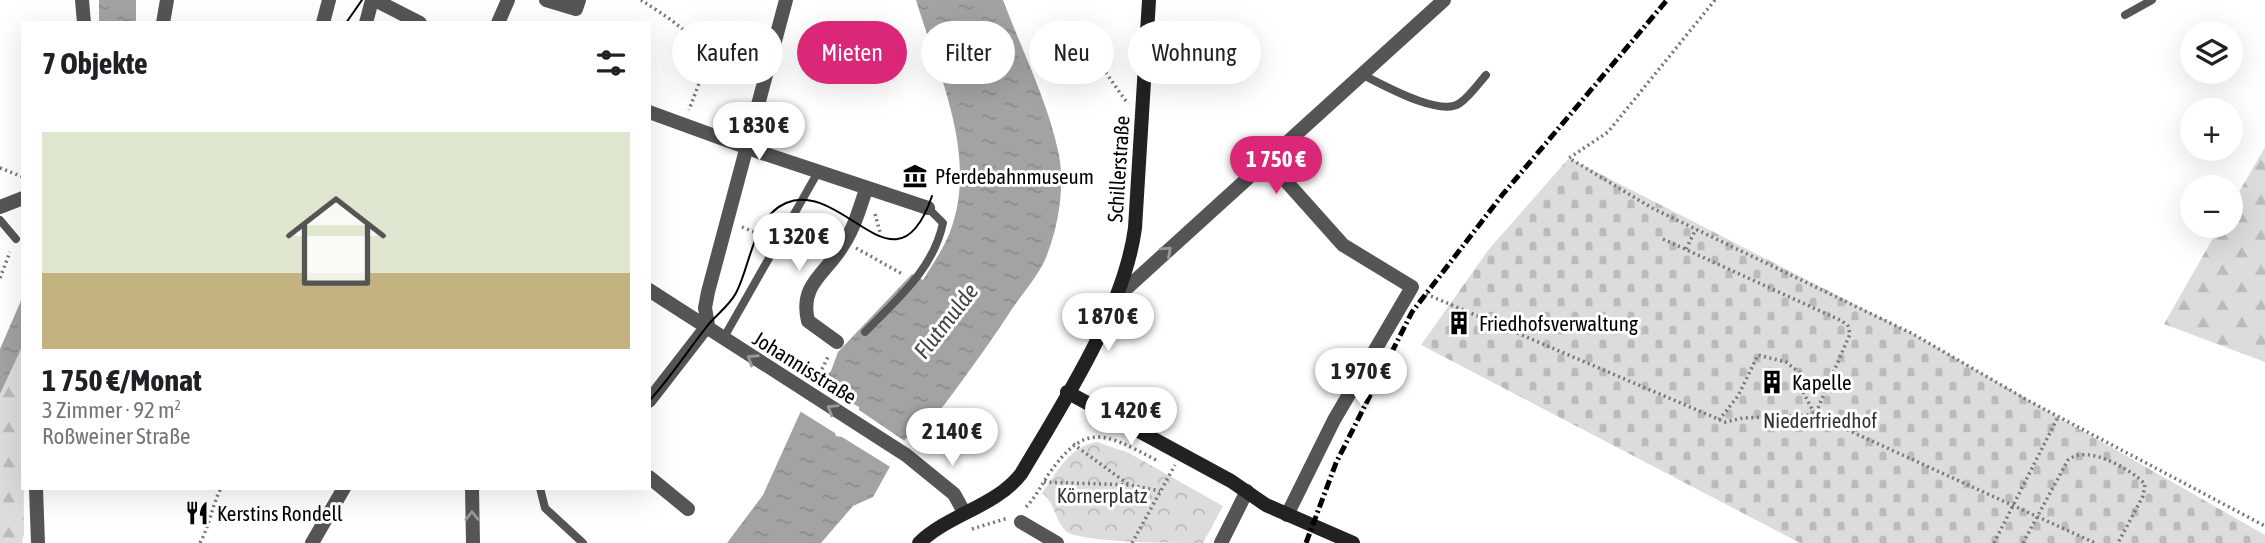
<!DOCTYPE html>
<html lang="de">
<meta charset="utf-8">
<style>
body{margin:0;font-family:"Asap Condensed",sans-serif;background:#f6f6f6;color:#202124;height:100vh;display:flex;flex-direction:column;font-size:26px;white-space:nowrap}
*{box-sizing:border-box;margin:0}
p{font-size:23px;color:#757577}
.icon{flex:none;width:38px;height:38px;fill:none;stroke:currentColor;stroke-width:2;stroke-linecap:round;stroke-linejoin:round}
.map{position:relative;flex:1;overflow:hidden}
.side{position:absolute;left:21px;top:21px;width:630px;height:469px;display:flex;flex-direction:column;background:#fff;border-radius:0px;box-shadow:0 7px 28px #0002}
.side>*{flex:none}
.hud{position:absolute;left:672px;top:21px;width:665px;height:63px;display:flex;gap:14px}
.buttons{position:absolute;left:2180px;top:21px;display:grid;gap:14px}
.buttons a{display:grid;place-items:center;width:63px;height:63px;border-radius:50%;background:#fff;box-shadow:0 7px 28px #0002;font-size:35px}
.price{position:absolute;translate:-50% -60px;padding:0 16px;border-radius:24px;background:#fff;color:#222;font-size:23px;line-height:46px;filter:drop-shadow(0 2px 4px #0008)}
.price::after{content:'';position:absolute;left:50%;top:42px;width:21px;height:16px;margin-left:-10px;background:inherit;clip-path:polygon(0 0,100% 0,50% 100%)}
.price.on{background:#db2777;color:#fff}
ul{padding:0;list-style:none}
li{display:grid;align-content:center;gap:14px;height:371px;padding:0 21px}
li span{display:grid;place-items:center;height:217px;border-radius:0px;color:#555}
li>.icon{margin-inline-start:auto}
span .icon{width:126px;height:126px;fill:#fffc;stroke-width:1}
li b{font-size:30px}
h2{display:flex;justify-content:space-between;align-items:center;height:84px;padding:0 21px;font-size:30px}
.chip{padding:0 24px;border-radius:32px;background:#fff;box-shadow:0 7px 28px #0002;font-size:24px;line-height:63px}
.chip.on{background:#db2777;color:#fff}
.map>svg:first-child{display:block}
</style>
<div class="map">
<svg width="2265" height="543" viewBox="0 0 2265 543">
<defs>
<pattern id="forest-firs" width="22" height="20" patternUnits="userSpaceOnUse" patternTransform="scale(1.75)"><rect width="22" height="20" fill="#dcdcdc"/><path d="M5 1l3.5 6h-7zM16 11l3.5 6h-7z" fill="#bbb"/></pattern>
<pattern id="cemetery-stones" width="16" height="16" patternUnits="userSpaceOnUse" patternTransform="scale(1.75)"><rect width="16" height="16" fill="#dcdcdc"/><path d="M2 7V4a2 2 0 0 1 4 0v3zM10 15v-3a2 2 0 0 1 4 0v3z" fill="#bbb"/></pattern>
<pattern id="park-crowns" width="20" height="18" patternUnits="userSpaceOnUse" patternTransform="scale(1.75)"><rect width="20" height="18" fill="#dcdcdc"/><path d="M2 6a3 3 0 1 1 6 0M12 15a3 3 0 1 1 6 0" fill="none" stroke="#bbb"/></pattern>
<pattern id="water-ripples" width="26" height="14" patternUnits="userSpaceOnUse" patternTransform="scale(1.75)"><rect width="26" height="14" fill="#a3a3a3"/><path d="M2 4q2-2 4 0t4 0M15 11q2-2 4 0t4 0" fill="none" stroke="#8b8b8b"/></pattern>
</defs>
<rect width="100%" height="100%" fill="#fff"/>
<path fill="url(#forest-firs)" d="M 2265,147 L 2265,362 L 2164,324 L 2220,226 L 2231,226 L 2231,206 Z
M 23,345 L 24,533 L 22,543 L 0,543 L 0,394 Z"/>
<path fill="url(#cemetery-stones)" d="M 1569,158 L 1913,334 L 2265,535 L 2265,543 L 1800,543 L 1421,345 L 1489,249 Z"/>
<path fill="url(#park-crowns)" d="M 1097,442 L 1129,453 L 1223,506 L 1203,543 C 1169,543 1094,543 1068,533 C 1055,523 1056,504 1042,493 C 1057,472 1070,446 1097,442 Z"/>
<path fill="url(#water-ripples)" d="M 99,0 L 136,0 L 136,23 L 99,23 Z
M 916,0 L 1003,0 C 1022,51 1048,101 1059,155 C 1065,189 1058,229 1045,260 C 1037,277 1023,293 1012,309 C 982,355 949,399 915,443 L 906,438 L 873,497 L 853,506 L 821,543 L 727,543 L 763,495 L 800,413 L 814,387 L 831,371 L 838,352 L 912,274 L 923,280 C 934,262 947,244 953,223 C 976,150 937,70 916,0 Z
M 23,296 L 23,345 L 0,394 L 0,349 Z"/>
<path fill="#fff" d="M 814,382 L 859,407 L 859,410 L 912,446 L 908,443 L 892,468 L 842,437 L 836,436 L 835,433 L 798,410 Z"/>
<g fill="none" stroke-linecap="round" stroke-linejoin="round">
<path stroke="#777" stroke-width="3.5" stroke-dasharray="2 3.5" stroke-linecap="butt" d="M 641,0 C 664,15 697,34 707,62 L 689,110
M 1715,0 L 1608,132 L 1569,158 L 1652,208 L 1913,334 L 2029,401 L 2265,526
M 1089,60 L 1099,63 L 1128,104
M 0,168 L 23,177
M 875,214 L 880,232
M 742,227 L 767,237
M 1663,239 L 1842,321 L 1848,326 L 1850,334 L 1815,415
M 856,248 L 904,275
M 1686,249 L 1696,229
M 0,278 L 10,252
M 1426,294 L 1725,422 L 1743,418 L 1815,415 L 2095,543
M 817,379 L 829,355
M 1719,420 L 1738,396 L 1758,355 L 1786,362 L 1800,373 L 1799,384 L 1815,415
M 1073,444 L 1128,484
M 1044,482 L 1130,485 L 1160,491
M 1026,507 C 1035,498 1041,486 1048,475 C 1085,422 1103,432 1156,460
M 972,529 L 1008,518
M 200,543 C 210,524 212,506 221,488
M 1132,543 L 1175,465
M 1994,543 L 2058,417
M 2023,543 L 2068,460 C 2087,444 2129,468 2145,484 L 2143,496 L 2118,543"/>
<path stroke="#555" stroke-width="8" d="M 2125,15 L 2152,0
M 1361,74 C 1380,83 1440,118 1460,103 C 1470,96 1478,84 1486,75
M 0,220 L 16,239
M 865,332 C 897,299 933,270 943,223 L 928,208
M 723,339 L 818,172
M 540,488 L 545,508 L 583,543"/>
<path stroke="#555" stroke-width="14" d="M 82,0 L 84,23
M 375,0 L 420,23
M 546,0 L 576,9 L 579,0
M 163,23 L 167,0
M 323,23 L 329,0
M 366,23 L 372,0
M 498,23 L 508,0
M 649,112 L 759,152 L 928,208
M 1267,160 L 1343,245 L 1412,287 L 1334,420 L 1287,515
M 0,207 L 23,198
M 649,290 L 906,455 L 954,494 L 964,512
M 1117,297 L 1444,0
M 708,325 L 705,308 L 708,292 L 786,0
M 837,342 L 808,321 C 799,284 826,274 843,245 C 854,228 860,208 866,189
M 649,401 L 708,325
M 649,477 L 688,509
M 36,488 L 38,543
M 472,488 L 473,543
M 1021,522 L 1057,543
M 312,543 L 344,488
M 1221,543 L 1247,491"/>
<path stroke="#222" stroke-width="14" d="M 1067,392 L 1231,481 L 1266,505 L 1353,543
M 919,543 C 949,514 995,507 1021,474 C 1063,403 1124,310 1135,228 L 1149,0"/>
<path stroke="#000" stroke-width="2" d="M 346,23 L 362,0
M 649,401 C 671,377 688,350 708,325 C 716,315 729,306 736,293 C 751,265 752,218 786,203 C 844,179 896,301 932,196"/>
<path stroke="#000" stroke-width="5" stroke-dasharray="10 3.5 2 3.5" stroke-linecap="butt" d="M 1306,543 L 1336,463 L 1412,312 L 1503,194 L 1667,0"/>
</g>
<defs><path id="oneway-chevron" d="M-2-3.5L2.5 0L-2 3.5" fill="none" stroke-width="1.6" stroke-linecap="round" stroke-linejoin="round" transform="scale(1.75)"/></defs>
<g stroke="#999">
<use href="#oneway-chevron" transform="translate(1167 251) rotate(-42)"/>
<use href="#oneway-chevron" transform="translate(752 359) rotate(-147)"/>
<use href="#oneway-chevron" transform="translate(832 409) rotate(-148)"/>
<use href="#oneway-chevron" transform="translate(472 516) rotate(-91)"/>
</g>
<defs>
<g id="museum-bare" transform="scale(1.89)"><path d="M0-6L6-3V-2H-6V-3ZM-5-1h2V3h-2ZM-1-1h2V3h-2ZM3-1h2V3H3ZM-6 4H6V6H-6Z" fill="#000" stroke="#fff" stroke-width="2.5" paint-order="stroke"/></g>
<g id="building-bare" transform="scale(1.89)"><path d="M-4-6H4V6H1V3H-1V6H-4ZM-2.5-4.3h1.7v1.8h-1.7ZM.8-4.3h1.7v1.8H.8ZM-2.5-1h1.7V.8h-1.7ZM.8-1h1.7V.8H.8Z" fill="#000" stroke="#fff" stroke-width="2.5" paint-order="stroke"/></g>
<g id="restaurant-bare" transform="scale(1.89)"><path d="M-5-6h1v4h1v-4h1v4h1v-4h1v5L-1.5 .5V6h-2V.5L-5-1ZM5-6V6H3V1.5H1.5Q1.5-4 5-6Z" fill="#000" stroke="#fff" stroke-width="2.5" paint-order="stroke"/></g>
</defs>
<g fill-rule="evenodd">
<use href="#museum-bare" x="915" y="176"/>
<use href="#building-bare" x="1459" y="323"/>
<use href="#building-bare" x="1772" y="382"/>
<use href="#restaurant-bare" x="197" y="513"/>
</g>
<g text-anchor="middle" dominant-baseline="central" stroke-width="6" stroke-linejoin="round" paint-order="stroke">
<g font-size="21" fill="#000" stroke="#fff">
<text transform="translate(1118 169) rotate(-86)">Schillerstraße</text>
<text transform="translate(805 367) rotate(32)">Johannisstraße</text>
</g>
<g font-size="21" fill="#000" stroke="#fff" text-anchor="start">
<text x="935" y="176">Pferdebahnmuseum</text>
<text x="1479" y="323">Friedhofsverwaltung</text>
<text x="1792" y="382">Kapelle</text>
<text x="217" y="513">Kerstins Rondell</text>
</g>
<g font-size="21" fill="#333" stroke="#fff">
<text x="1820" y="420">Niederfriedhof</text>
<text x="1102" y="495">Körnerplatz</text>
</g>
<g font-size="23" font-style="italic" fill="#444" stroke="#fff">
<text transform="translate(946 321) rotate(-52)">Flutmulde</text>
</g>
</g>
</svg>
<div class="buttons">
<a><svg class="icon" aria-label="layers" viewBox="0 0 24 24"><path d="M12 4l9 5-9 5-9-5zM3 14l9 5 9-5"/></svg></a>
<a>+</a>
<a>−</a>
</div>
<b class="price" style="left:759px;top:162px">1 830 €</b>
<b class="price on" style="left:1276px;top:196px">1 750 €</b>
<b class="price" style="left:799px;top:273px">1 320 €</b>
<b class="price" style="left:1108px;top:353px">1 870 €</b>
<b class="price" style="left:1361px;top:408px">1 970 €</b>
<b class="price" style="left:1131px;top:447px">1 420 €</b>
<b class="price" style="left:952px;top:468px">2 140 €</b>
<div class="hud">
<a class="chip">Kaufen</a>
<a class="chip on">Mieten</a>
<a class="chip">Filter</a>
<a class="chip">Neu</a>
<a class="chip">Wohnung</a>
</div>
<section class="side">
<h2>7 Objekte<svg class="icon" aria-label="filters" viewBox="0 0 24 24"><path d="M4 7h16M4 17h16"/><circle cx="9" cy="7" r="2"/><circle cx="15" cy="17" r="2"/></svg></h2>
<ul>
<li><span style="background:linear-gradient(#dfe7d0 65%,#c2b280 0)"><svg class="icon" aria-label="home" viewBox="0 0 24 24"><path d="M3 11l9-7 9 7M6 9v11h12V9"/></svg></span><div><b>1 750 €/Monat</b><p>3 Zimmer · 92 m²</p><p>Roßweiner Straße</p></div></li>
</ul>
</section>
</div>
